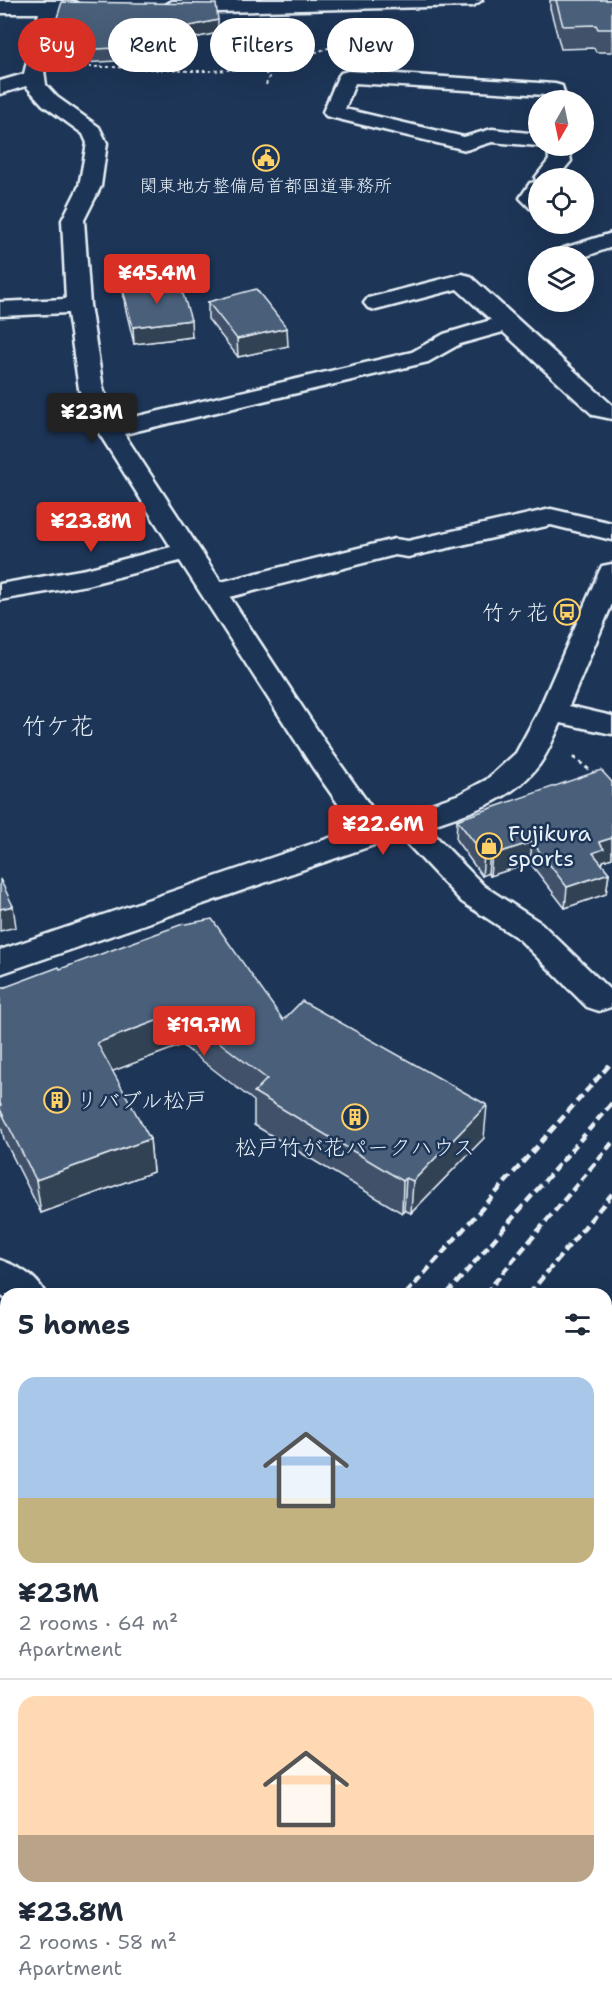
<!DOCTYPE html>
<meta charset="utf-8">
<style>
body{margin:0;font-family:"Shantell Sans","Klee One",sans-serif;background:#f2f2f3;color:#1f2937;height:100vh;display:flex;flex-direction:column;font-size:22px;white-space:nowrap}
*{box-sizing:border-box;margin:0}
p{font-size:20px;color:#747a83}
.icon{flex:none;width:33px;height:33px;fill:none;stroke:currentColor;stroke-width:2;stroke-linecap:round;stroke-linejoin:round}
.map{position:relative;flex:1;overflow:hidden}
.sheet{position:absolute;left:0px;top:1288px;width:612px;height:722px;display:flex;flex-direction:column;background:#fff;border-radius:18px 18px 0 0;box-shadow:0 6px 24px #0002}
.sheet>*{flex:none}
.guide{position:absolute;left:18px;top:18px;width:576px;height:54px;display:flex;gap:12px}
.needle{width:39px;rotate:189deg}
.fabs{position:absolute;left:528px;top:90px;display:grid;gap:12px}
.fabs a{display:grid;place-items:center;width:66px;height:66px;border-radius:50%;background:#fff;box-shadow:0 6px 24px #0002;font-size:30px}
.price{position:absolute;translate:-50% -51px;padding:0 14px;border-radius:6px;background:#d93025;color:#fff;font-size:20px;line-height:39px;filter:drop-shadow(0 2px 3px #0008)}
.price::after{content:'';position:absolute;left:50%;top:36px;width:18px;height:14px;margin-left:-9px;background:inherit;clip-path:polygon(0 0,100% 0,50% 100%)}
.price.active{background:#222;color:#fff}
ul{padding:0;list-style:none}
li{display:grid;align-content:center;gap:12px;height:318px;padding:0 18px}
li+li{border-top:2px solid #e0e1e3}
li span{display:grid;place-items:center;height:186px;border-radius:18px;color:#555}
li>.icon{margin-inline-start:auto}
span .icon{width:108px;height:108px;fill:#fffc;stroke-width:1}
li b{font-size:26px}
h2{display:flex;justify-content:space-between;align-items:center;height:72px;padding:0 18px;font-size:26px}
.chip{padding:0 21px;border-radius:27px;background:#fff;box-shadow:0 6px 24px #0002;font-size:21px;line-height:54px}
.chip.active{background:#d93025;color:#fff}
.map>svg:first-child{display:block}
</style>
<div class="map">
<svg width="612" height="2009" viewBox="0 0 612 2009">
<rect width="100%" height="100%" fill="#1d3557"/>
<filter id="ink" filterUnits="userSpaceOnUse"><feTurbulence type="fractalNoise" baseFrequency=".0167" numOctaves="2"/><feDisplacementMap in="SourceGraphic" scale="12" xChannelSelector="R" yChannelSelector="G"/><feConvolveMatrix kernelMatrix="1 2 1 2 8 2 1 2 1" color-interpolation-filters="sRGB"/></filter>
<g filter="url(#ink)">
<path fill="#5d7089" stroke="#95a4b5" stroke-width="1.5" d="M 612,1396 L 612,1597 L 606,1604 L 606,1403 Z
M 109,2004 L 296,2004 L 292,2009 L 105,2009 Z"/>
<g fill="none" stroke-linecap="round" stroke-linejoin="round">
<g stroke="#e8f1f8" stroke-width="5">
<path id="minor" d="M 228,0 L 482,0 L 473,6 L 172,13 L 162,7 L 172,1 Z
M 0,1 L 73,1 L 83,7 L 73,13 L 58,13 L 44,70 L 46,85 L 57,97 L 99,127 L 107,143 L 101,186 L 84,220 L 90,305 L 103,389 L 117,421 L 412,352 L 444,334 L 491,320 L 457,289 L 376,310 L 368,308 L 364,303 L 368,298 L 462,274 L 470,276 L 612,405 L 612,419 L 593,415 L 503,332 L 460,344 L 428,362 L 124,434 L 221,582 L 395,539 L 408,541 L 551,509 L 612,523 L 612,540 L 551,525 L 408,557 L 395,555 L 230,597 L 333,754 L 381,821 L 460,794 L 486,780 L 516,753 L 538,712 L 599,572 L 602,566 L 612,564 L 612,604 L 569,706 L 612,716 L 612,734 L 561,723 C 554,737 548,753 539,765 C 512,801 468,813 427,827 L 484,886 L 541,923 L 611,991 L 611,1007 L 599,1011 L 587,1007 L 519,939 L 462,902 L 400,836 L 0,974 L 0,950 L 356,829 L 313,768 L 180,561 L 87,585 L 0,600 L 0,584 L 86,569 L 171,547 L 97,430 L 79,389 L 68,313 L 0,316 L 0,302 L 66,299 L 62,220 L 79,186 L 87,143 L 83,134 L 43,105 L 26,86 L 0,94 L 0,81 L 24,74 L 39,13 L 0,13 Z
M 348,71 L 555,84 L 562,86 L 566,100 L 546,100 L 545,95 L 355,83 L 345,109 L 464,137 L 492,129 L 538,134 L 538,146 L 541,146 L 538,146 L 492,142 L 466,150 L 326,116 L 323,112 L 338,77 L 341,73 Z
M 548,146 L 568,146 L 571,161 L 557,178 L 538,178 L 538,210 L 530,208 L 520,198 L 530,183 L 538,182 L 535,178 L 549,160 Z
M 612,233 L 612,247 L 584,257 L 559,256 L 558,254 L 561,249 Z
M 0,1260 C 18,1266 38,1277 45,1294 L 6,1294 L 6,1299 L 0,1295 Z
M 6,1619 L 6,1661 L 0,1664 L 0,1621 Z
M 612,1713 L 612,1760 L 606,1763 L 606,1716 Z
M 384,2004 L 432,2004 L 430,2009 L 381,2009 Z"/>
</g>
<g stroke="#e8f1f8" stroke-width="5">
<path id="major" d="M 612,1311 L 612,1349 L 606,1351 L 606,1313 Z
M 6,1964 L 6,2004 L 21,2004 L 9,2009 L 0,2009 L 0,1966 Z"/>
</g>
<path stroke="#e8f1f8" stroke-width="2" stroke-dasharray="3 3" stroke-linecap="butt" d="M 71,68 C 117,64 163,72 209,71 C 261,70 313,55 361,36
M 266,85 L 269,77 L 266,74 L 275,67 L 275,62"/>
<path stroke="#e8f1f8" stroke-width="3" stroke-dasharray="4 4" stroke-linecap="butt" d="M 573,757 L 596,775"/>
<use href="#minor" fill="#1d3557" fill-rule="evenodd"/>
<use href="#major" fill="#1d3557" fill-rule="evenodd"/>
<path stroke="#e8f1f8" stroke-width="4.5" stroke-dasharray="9 4.5" stroke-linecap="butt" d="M 406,1294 L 612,1062
M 447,1294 L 612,1103
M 485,1294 L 612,1143
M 529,1294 L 612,1194"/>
<path stroke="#e8f1f8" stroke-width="6" stroke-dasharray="11 6" stroke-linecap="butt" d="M 0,1736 L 6,1731
M 0,1791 L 6,1785
M 0,1846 L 6,1840
M 0,1902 L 6,1896"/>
</g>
<path fill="#3f5169" stroke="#e8f1f8" stroke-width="1.5" d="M 550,0 L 612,0 L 612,52 L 596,52 L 594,48 L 561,49 L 550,8 Z
M 218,33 L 116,54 L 116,61 L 48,65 L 46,52 Z
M 123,290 L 192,337 L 134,344 L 125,306 Z
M 208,302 L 288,346 L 238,357 L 208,319 Z
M 612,782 L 612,858 L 603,861 L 602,865 L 609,873 L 606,894 L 565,908 L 530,863 L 490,876 L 488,873 L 482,876 L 456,840 L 457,820 Z
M 60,969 L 283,1020 L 484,1138 L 411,1213 L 404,1210 L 402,1213 L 254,1125 L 254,1101 L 182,1045 L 112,1071 L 150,1139 L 153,1172 L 41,1213 L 4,1139 L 2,1130 L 0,1125 L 0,989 Z"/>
<path fill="#334255" stroke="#e8f1f8" stroke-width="1.5" d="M 218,20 L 218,33 L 116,54 L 115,42 Z
M 191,320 L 192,337 L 134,344 L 133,327 Z
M 287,328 L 288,346 L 238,357 L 237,339 Z
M 612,838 L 612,858 L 603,861 L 601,870 L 593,853 L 599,842 Z
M 532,842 L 530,863 L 490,876 L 492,855 Z
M 490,853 L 488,873 L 482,876 L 484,855 Z
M 609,873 L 606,894 L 565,908 L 567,887 Z
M 13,906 L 16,927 L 0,931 L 0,909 Z
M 180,1012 L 182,1045 L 100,1076 L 97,1043 Z
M 487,1105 L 484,1138 L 411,1213 L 413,1181 Z
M 150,1139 L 153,1172 L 41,1213 L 36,1180 Z
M 406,1178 L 404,1210 L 402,1213 L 403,1181 Z"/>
<path fill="#495e7a" stroke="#e8f1f8" stroke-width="1.5" d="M 556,0 L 612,0 L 612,29 L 598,29 L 596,25 L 563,26 Z
M 62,2 L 216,4 L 218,20 L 115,42 L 115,48 L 46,52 Z
M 180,284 L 191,320 L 133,327 L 123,290 Z
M 256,289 L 287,328 L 237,339 L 208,302 Z
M 601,770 L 612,782 L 612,838 L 599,842 L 604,849 L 593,853 L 609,873 L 567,887 L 532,842 L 492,855 L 490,853 L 484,855 L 457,820 Z
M 0,879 L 13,906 L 0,909 Z
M 212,919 L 283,1020 L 302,1001 L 487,1105 L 413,1181 L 406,1178 L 403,1181 L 254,1092 L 267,1079 L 180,1012 L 97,1043 L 150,1139 L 36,1180 L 0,1109 L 0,1106 L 1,1105 L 0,1103 L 0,989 L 59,967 L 60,969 L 180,925 Z"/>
</g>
<defs>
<g id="civic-ring" transform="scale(1.35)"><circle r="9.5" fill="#1d3557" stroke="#ffd166" stroke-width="1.5"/><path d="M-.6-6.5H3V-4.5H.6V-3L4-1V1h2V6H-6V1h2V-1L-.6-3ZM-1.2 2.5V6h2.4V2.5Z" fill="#ffd166"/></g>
<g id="bus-ring" transform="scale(1.35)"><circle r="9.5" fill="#1d3557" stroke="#ffd166" stroke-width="1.5"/><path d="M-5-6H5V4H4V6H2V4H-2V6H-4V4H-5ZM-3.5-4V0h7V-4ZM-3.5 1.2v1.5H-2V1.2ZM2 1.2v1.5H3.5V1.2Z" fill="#ffd166"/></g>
<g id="shop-ring" transform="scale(1.35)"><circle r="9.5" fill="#1d3557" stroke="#ffd166" stroke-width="1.5"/><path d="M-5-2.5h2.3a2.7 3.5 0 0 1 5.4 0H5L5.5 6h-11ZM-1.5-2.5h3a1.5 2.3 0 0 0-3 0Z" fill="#ffd166"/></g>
<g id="building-ring" transform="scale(1.35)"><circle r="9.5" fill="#1d3557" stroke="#ffd166" stroke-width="1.5"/><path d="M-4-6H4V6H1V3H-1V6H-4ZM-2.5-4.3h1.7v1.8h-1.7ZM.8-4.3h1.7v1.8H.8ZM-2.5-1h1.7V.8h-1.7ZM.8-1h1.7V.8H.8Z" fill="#ffd166"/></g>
</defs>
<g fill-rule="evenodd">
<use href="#civic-ring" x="266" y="158"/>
<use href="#bus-ring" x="567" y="612"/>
<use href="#shop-ring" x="489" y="846"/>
<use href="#building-ring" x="57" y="1100"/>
<use href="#building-ring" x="355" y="1117"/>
</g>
<g text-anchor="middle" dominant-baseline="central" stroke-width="5" stroke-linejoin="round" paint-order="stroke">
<g font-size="18" fill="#e8f1f8" stroke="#1d3557">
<text x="266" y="186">関東地方整備局首都国道事務所</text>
</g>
<g font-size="22" fill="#e8f1f8" stroke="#1d3557" text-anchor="start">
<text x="548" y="612" text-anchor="end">竹ヶ花</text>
<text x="508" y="833">Fujikura<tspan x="508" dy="25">sports</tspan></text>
<text x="76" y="1100">リバブル松戸</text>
<text x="355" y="1147" text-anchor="middle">松戸竹が花パークハウス</text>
</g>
<g font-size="24" fill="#e8f1f8" stroke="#1d3557">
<text x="58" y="726">竹ケ花</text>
</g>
</g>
</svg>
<div class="fabs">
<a><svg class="needle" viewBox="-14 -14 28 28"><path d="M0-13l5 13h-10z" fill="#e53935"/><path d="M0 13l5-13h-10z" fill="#747a83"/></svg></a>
<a><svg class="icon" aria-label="locate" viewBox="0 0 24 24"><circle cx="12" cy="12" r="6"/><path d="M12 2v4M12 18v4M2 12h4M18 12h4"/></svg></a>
<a><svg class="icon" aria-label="layers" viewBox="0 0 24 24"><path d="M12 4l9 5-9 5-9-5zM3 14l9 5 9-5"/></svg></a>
</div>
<b class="price" style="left:157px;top:305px">¥45.4M</b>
<b class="price active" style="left:92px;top:444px">¥23M</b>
<b class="price" style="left:91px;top:553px">¥23.8M</b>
<b class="price" style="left:383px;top:856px">¥22.6M</b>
<b class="price" style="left:204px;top:1057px">¥19.7M</b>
<div class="guide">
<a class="chip active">Buy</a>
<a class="chip">Rent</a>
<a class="chip">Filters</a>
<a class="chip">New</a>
</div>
<section class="sheet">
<h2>5 homes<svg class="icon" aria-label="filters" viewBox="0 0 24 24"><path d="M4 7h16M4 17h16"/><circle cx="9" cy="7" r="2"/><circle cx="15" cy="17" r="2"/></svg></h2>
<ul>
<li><span style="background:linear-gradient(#a9c7e8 65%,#c2b280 0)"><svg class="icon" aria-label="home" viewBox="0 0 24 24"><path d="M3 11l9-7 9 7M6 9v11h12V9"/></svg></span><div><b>¥23M</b><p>2 rooms · 64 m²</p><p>Apartment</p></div></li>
<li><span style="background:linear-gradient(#ffd9b3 75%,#b9a48a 0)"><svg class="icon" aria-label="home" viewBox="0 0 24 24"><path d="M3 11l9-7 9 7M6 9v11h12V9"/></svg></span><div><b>¥23.8M</b><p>2 rooms · 58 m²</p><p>Apartment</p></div></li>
</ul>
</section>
</div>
